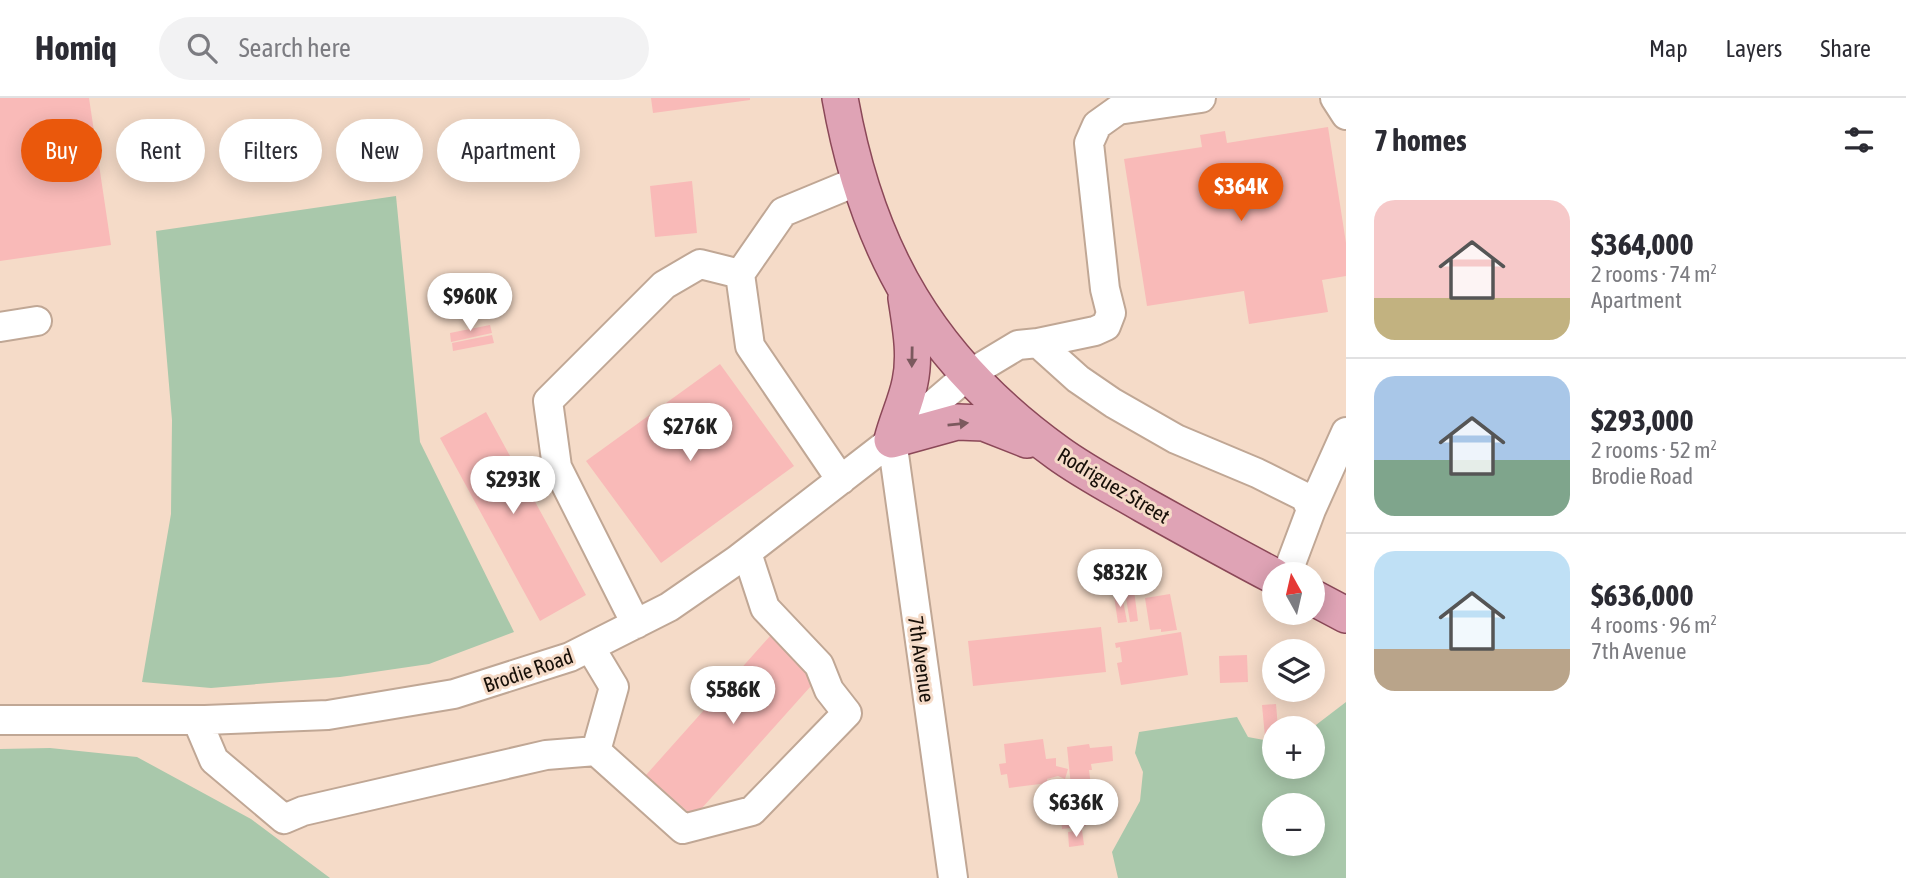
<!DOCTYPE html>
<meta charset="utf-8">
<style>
body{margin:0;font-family:"Asap Condensed",sans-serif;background:#f2f2f3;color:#2b2b33;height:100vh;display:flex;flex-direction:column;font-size:26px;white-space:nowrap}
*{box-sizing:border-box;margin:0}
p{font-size:23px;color:#7c7c81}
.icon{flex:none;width:38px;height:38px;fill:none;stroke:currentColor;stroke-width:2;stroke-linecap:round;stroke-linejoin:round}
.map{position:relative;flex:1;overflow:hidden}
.drawer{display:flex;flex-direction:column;background:#fff;width:560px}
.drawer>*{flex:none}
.guide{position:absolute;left:21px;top:21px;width:665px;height:63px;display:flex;gap:14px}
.needle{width:46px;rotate:352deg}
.controls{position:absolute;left:1262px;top:464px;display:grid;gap:14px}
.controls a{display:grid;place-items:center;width:63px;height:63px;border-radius:50%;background:#fff;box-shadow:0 4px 18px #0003;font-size:35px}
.price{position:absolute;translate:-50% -60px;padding:0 16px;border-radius:24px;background:#fff;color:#222;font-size:23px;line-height:46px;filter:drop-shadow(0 2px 4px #0008)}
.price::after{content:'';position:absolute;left:50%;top:42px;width:21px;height:16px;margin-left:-10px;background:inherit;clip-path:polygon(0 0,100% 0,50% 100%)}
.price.on{background:#ea580c;color:#fff}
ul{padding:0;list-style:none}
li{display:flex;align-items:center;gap:21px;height:175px;padding:0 28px}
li+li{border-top:2px solid #e1e1e2}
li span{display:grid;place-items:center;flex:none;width:196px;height:140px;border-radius:21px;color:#555}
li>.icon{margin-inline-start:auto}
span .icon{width:84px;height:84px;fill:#fffc;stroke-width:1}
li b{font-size:30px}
h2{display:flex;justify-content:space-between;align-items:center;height:84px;padding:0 28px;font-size:30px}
.pill{padding:0 24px;border-radius:32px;background:#fff;box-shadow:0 4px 18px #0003;font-size:24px;line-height:63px}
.pill.on{background:#ea580c;color:#fff}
header{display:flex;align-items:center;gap:42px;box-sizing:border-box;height:98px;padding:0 35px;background:#fff;border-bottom:2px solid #e1e1e2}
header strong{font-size:33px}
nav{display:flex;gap:38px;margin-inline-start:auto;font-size:24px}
.search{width:490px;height:63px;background:#f2f2f3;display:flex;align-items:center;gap:18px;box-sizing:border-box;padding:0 24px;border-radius:38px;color:#7c7c81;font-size:26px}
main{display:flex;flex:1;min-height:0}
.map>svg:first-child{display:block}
</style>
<header>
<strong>Homiq</strong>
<div class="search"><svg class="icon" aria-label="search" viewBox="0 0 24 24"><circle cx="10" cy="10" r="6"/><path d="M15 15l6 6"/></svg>Search here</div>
<nav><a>Map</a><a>Layers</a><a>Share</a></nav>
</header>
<main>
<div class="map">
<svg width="1346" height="780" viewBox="0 0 1346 780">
<rect width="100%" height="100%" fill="#f5dbc8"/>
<path fill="#a9c8ab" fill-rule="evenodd" d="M 396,98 L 420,344 L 514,534 L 429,566 L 340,579 L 211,590 L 142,584 L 171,416 L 172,322 L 156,133 Z
M 1346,604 L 1346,780 L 1118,780 L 1112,754 L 1140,703 L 1143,674 L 1135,655 L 1139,634 L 1237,619 L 1248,639 L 1274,644 L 1274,668 L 1312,668 L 1312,630 ZM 1274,707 L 1312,707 L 1312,746 L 1274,746 Z
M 50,650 L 137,659 L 251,721 L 330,780 L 0,780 L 0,651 Z"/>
<path fill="#f9bab8" d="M 0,0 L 89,0 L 111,147 L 0,163 Z
M 651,0 L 750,0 L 750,2 L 653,15 Z
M 1328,29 L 1346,145 L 1346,178 L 1322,182 L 1328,214 L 1249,226 L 1244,193 L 1147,208 L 1124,61 L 1202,49 L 1200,37 L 1225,33 L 1227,45 Z
M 692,83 L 697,135 L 655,139 L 650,88 Z
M 490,227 L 492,235 L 451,244 L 450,235 Z
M 492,237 L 494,245 L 453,253 L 452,245 Z
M 720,266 L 794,368 L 661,465 L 586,363 Z
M 486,314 L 586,497 L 540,523 L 440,340 Z
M 1134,492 L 1138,523 L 1130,524 L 1125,494 Z
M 1170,496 L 1177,532 L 1161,534 L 1161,531 L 1150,532 L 1145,500 Z
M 1122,497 L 1127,524 L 1118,525 L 1114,498 Z
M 1101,529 L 1106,574 L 973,588 L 968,543 Z
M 1181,534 L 1188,577 L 1121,587 L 1117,565 L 1122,564 L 1120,549 L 1116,550 L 1115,545 Z
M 771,537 L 819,579 L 694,719 L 646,677 Z
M 1247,557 L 1248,584 L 1220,585 L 1219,558 Z
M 1276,606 L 1278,630 L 1274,630 L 1274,638 L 1265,639 L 1262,607 Z
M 1043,641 L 1046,661 L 1056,660 L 1056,668 L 1068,671 L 1065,681 L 1058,678 L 1047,681 L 1048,685 L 1009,690 L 1007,676 L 1001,677 L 999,666 L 1006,665 L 1004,646 Z
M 1089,646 L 1090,650 L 1112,648 L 1113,663 L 1091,666 L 1092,672 L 1089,672 L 1092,696 L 1072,698 L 1067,649 Z
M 1085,707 L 1087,715 L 1069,718 L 1068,710 Z
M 1085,717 L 1086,728 L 1062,731 L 1061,720 Z
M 1082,732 L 1084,747 L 1069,749 L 1068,734 Z"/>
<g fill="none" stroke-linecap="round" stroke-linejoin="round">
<g stroke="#c0a795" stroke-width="32">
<path id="minor" d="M 1335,0 L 1346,17
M 0,229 L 37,223
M 1038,245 L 1095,233 L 1106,228 L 1111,215 L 1105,191 L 1089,45 L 1097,27 L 1118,12 L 1201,0
M 892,342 L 953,780
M 841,382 L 750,248 L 740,176 L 783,114 L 858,83
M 1311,412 L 1346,334
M 636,526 L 557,369 L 548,303 L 664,187 L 700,166 L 740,176
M 590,549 L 614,589 L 596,653
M 0,622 L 205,622 L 328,617 L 454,596 L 570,559 L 669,509 L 737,462 L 892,342 L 968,277 L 1018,247 L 1038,245 L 1078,281 L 1113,305 L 1176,341 L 1257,375 L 1305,399 L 1311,412 L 1287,476
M 197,622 L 214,662 L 284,721 L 303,713 L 546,657 L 596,653 L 683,731 L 752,713 L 847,615 L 829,592 L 819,567 L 765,510 L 747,455"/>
</g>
<g stroke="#8b4858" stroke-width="38">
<path id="major" d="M 840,0 C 867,153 930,263 1058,355 C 1084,374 1115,390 1144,407 C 1187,431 1230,455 1274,478
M 906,200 C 910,227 916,256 910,284 C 906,304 897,322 892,342 L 957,324 L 984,325 L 1027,342
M 1312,499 L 1346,517"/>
</g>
<use href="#minor" stroke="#fff" stroke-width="28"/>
<use href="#major" stroke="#dfa3b5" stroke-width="35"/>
</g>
<defs><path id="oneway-solid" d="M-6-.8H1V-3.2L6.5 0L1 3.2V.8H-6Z" transform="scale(1.75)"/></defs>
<g fill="#7b595e">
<use href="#oneway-solid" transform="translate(912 259) rotate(91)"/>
<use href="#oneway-solid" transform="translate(958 326) rotate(-6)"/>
</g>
<g text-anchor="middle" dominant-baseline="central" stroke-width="6" stroke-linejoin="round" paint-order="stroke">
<g font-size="21" fill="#170f08" stroke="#f5dbc8">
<text transform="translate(1114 387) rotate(31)">Rodriguez Street</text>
<text transform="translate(922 561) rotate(82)">7th Avenue</text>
<text transform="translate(528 572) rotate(-19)">Brodie Road</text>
</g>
</g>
</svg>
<div class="controls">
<a><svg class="needle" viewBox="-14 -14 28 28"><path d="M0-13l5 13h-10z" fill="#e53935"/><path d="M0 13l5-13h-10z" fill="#7c7c81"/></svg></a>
<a><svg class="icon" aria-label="layers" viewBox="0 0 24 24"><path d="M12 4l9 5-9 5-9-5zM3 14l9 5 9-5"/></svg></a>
<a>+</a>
<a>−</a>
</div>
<b class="price on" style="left:1241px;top:125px">$364K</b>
<b class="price" style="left:470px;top:235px">$960K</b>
<b class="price" style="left:690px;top:365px">$276K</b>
<b class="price" style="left:513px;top:418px">$293K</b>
<b class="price" style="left:1120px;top:511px">$832K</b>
<b class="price" style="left:733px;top:628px">$586K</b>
<b class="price" style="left:1076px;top:741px">$636K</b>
<div class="guide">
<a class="pill on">Buy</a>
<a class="pill">Rent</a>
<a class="pill">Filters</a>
<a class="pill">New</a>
<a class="pill">Apartment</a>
</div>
</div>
<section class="drawer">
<h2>7 homes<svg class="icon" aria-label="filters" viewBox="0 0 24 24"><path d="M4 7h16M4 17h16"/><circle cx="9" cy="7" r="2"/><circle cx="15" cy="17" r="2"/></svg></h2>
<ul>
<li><span style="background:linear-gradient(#f6c9c9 70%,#c2b280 0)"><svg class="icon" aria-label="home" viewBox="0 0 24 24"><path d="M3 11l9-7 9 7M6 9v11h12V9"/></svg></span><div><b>$364,000</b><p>2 rooms · 74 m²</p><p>Apartment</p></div></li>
<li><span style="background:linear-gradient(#a9c7e8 60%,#7fa58c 0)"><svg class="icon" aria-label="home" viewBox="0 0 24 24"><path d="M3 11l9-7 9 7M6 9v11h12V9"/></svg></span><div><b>$293,000</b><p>2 rooms · 52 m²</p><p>Brodie Road</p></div></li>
<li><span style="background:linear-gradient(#bfe0f5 70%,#b9a48a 0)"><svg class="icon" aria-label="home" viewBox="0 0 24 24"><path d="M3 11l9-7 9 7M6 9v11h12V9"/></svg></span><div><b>$636,000</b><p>4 rooms · 96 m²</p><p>7th Avenue</p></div></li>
</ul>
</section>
</main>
